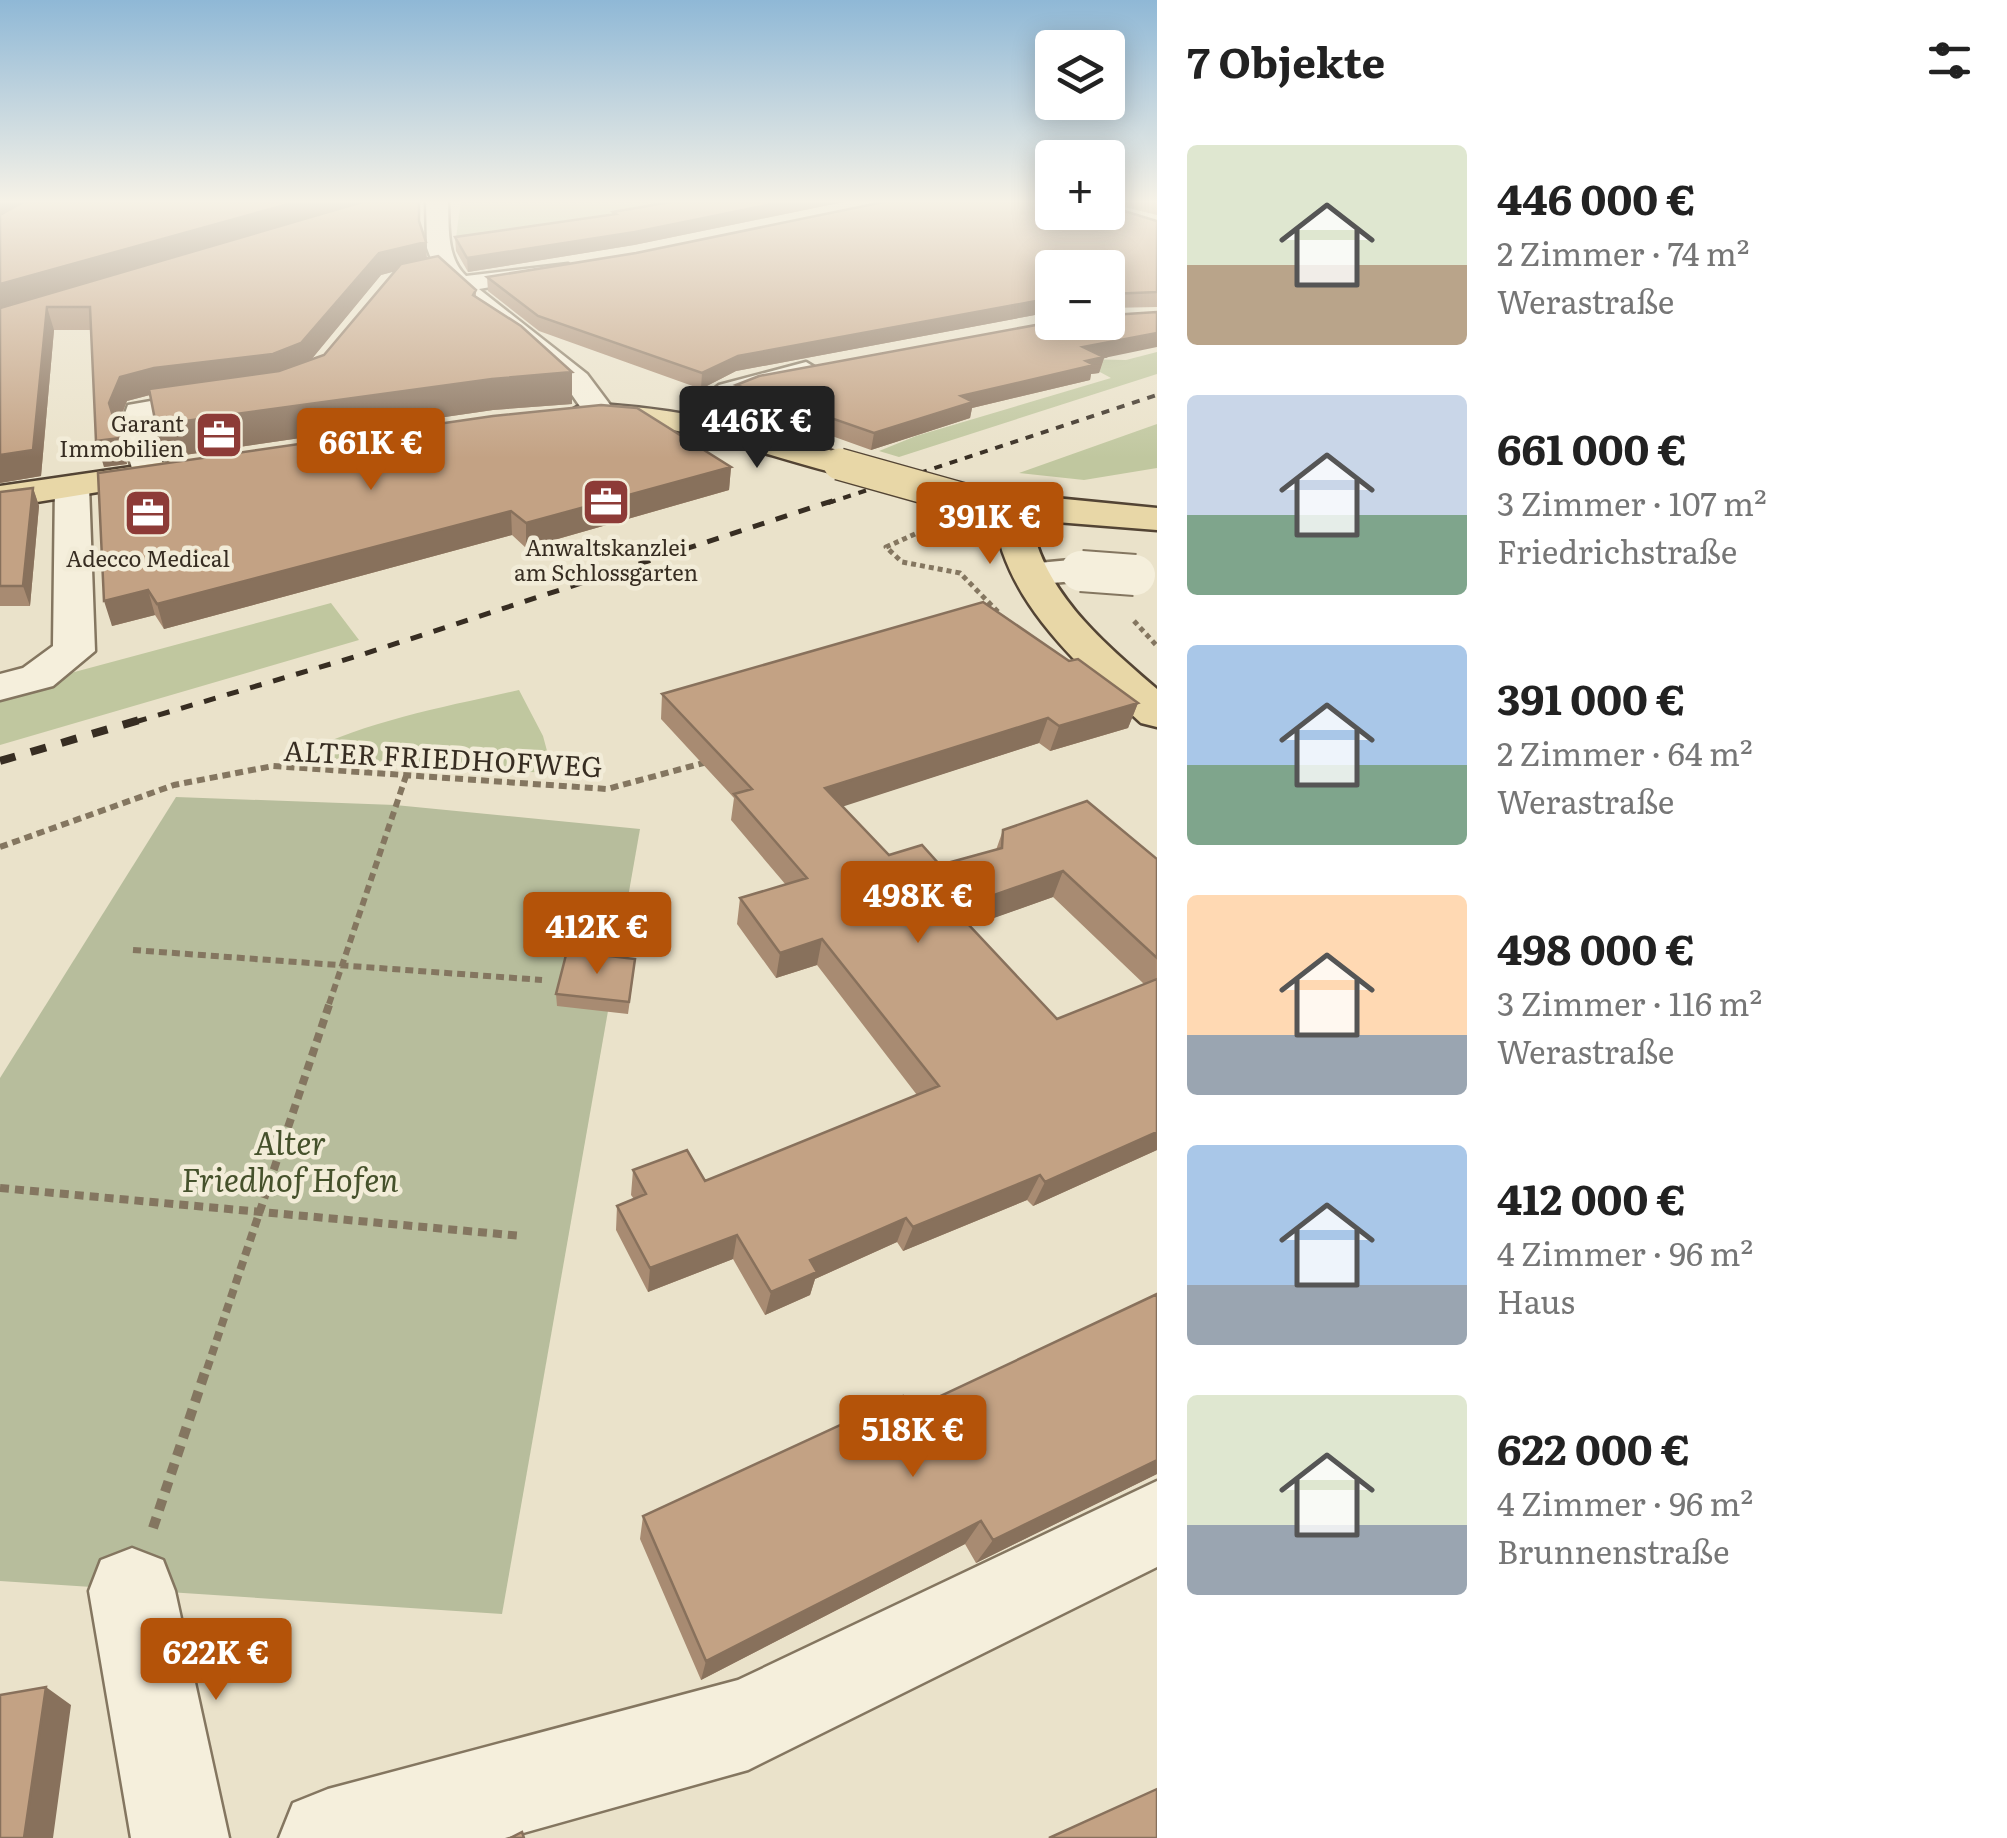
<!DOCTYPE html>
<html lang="de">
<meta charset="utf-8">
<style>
body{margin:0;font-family:Literata,serif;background:#f6f6f6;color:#222;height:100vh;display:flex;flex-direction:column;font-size:38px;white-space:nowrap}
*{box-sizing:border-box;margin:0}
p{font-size:32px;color:#767676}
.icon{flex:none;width:55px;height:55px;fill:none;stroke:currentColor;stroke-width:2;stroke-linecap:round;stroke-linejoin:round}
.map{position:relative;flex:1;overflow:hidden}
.details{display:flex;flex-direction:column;background:#fff;width:850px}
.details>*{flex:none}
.buttons{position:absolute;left:1035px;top:30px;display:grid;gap:20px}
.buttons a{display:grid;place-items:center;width:90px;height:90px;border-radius:10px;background:#fff;box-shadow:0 5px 25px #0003;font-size:50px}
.price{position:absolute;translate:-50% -85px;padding:0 22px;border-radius:10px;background:#b45309;color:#fff;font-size:32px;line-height:65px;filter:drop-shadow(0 2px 5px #0008)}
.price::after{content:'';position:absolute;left:50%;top:60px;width:30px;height:22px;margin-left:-15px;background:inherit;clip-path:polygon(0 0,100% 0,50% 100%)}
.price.selected{background:#222;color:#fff}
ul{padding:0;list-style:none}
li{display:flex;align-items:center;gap:30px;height:250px;padding:0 30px}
li span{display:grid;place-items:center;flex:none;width:280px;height:200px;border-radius:10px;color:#555}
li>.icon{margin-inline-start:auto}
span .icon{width:120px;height:120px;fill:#fffc;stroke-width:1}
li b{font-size:42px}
h2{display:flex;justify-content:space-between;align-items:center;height:120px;padding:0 30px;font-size:42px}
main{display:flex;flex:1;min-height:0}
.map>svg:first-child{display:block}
</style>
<main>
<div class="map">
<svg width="1157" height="1838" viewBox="0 0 1157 1838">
<rect width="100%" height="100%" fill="#eae2ca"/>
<path fill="#c0c79f" d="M 461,200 L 681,200 L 503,234 L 456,238 Z
M 1157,352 L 1157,374 L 899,457 L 879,451 L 916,436 L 1111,378 L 1076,359 L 1126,360 Z
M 1157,424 L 1157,468 L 1084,480 L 1019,473 Z
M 331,603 L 359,640 L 0,745 L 0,692 Z
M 519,690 L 543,736 L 553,773 L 359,764 L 301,754 C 370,720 444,707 519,690 Z"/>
<path fill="#b7bd9c" d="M 176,797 L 395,805 L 640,829 L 502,1614 L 0,1581 L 0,1078 Z"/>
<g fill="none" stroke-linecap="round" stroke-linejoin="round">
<g stroke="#847660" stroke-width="5">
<path id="minor" d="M 426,200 L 448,200 C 449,227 446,257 466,276 L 568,264 L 571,269 L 568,274 L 479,289 L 587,374 L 617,414 L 612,421 L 590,421 L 566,386 L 472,312 L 437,275 L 427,248 Z
M 806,362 L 821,371 L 816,377 C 789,384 762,386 737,399 C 720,409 708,427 690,431 L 674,422 L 719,385 Z
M 225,388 L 240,397 L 236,403 L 153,419 L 165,475 L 160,482 L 136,482 L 120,427 L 128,405 Z
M 72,476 L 84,479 L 89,486 L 95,651 L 53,686 L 0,700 L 0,674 L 23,668 L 53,646 L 55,486 L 60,479 Z
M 1081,559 L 1095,563 L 1100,571 L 1095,579 L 1031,585 L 1017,581 L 1012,573 L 1017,565 Z
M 1157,1481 L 1157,1567 L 748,1770 L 505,1838 L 279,1838 L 293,1803 L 328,1789 L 738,1680 Z
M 132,1548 L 163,1560 L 175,1591 L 229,1838 L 131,1838 L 89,1591 L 101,1560 Z"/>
</g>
<g stroke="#534434" stroke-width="5">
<path id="major" d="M 612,405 C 695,411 773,431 851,457 L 856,464 L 851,471 L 839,474 C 773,458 713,433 644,426 C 624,424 576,433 563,415 L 579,406 Z
M 172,461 L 184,464 L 189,471 L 184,478 L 0,508 L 0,486 Z
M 974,490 L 1157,508 L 1157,530 L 1031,520 C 1042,592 1105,644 1157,689 L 1157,727 L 1141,723 C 1080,666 1004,602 994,514 L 961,509 L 956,501 L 961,493 Z"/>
</g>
<path stroke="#847660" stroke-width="5" stroke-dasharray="5 4" stroke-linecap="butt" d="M 915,534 L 886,547 L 902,562 L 960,573 L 1000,614
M 1134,621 L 1157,646"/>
<path stroke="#847660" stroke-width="6" stroke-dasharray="8 5" stroke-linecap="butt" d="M 0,847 L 174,785 L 273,766 L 607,789 L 707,762
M 133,950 L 542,980
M 329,1004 L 406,776"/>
<path stroke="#847660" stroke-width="8" stroke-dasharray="9 6" stroke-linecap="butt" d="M 0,1188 L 522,1236
M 207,1369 L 330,1002"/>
<path stroke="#847660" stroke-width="10" stroke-dasharray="11 8" stroke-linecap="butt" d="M 153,1528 L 207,1366"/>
<use href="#minor" fill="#f5efdc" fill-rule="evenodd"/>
<use href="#major" fill="#e8d7a7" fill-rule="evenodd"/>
<path stroke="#372d22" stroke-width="4" stroke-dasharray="8 8" stroke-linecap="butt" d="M 828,503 L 1157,395"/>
<path stroke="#372d22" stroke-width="5" stroke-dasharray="12 12" stroke-linecap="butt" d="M 135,722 L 361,655 L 835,500"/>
<path stroke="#372d22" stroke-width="8" stroke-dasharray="16 16" stroke-linecap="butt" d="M 0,761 L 143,719"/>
<g stroke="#847660" stroke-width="44" stroke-linecap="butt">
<path id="minor-bridge" d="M 1081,571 L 1135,575"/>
</g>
<g stroke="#534434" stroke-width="34" stroke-linecap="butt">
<path id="major-bridge" d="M 839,464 L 971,501"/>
</g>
<use href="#minor-bridge" stroke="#f5efdc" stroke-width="40"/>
<use href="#major-bridge" stroke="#e8d7a7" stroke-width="31"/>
</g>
<path fill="#a88b72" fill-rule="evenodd" d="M 0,200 L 421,226 L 427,258 L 476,290 L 476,298 L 572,372 L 572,404 L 493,410 L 164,458 L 150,395 L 127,401 L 117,428 L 127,464 L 104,467 L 91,330 L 54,330 L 41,476 L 0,483 ZM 395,271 L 324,355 L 311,360 L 381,275 Z
M 681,200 L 853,200 L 634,245 L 468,272 L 456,251 L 455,237 L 612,214 L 613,212 Z
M 1108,200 L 1157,200 L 1157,215 L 1108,203 Z
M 1157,221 L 1157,307 L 1108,308 L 1108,268 L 1052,268 L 1052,314 L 1051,312 L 736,371 L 701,389 L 539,331 L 488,291 L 487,277 L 636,253 Z
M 1104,358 L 1099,373 L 1091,374 L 1090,380 L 972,408 L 970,418 L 871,450 L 734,401 L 736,385 Z
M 731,467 L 729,490 L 526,548 L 512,535 L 164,629 L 155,615 L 112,626 L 98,473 Z
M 33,488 L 39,506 L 30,606 L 0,606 L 0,492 Z
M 1069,661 L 1138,703 L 1128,728 L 1050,751 L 1039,743 L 842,806 L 889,855 L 940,865 L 996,850 L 1003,830 L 1157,859 L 1157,1150 L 1033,1206 L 1027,1200 L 903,1251 L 897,1242 L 815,1279 L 810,1295 L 765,1315 L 733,1259 L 648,1292 L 616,1230 L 617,1206 L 634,1199 L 631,1195 L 633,1170 L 705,1181 L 917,1095 L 817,965 L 776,978 L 737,924 L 740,898 L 786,885 L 731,820 L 734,798 L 661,719 L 662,694 ZM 1053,897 L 1144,984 L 1057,1019 L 970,926 Z
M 634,971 L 628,1014 L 557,1006 L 556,994 Z
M 911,1410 L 1157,1474 L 976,1563 L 965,1544 L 701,1680 L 640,1539 L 643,1516 Z"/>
<path fill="#88715c" d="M 0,200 L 30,200 L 0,215 Z
M 303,200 L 375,200 L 0,308 L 0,284 Z
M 792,200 L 853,200 L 634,245 L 468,272 L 467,258 Z
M 426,242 L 427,263 L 381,275 L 305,367 L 161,392 L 127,401 L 116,428 L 109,403 L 120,377 L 379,253 Z
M 1052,298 L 1051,312 L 736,371 L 701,389 L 702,373 L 738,356 Z
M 47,307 L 54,330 L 41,476 L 0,483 L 0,455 Z
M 1157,333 L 1157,347 L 1104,358 L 1099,373 L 1091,374 L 1090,380 L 972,408 L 970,418 L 871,450 L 874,433 L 961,396 L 1083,347 Z
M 572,372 L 572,404 L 493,410 L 164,458 L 156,425 L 492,379 Z
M 120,438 L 127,464 L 104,467 L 96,441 Z
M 731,467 L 729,490 L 526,548 L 526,523 Z
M 33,488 L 39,506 L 30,606 L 23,586 Z
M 511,511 L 512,535 L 164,629 L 157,604 Z
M 148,590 L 155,615 L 112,626 L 104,601 Z
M 1138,703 L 1128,728 L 1050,751 L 1059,726 Z
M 1048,718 L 1039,743 L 820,814 L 825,788 Z
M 1063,871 L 1053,897 L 946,935 L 954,909 Z
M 822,939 L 817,965 L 776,978 L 780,953 Z
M 1157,1132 L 1157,1150 L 1033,1206 L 1045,1182 Z
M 1040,1175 L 1027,1200 L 903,1251 L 913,1227 Z
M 906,1218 L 897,1242 L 815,1279 L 810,1295 L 765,1315 L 771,1292 L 810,1260 Z
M 737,1235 L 733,1259 L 648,1292 L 650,1268 Z
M 1157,1460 L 1157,1474 L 976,1563 L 993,1540 Z
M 981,1521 L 965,1544 L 701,1680 L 706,1661 Z
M 46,1687 L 71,1705 L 53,1838 L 24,1838 Z"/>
<path fill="#c3a284" stroke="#88715c" stroke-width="2.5" d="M 27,200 L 303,200 L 0,284 L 0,215 Z
M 369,200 L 419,200 L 419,221 L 426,242 L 379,253 L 301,343 L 273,354 L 154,368 L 120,377 L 109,403 L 120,438 L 96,441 L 90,307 L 47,307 L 33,450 L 0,455 L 0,308 Z
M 681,200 L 792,200 L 635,232 L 467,258 L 455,237 L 616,214 L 613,212 Z
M 893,200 L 1052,200 L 1052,212 L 1108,212 L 1108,206 L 1157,221 L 1157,292 L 1110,294 L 1108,304 L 1108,268 L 1052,268 L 1052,298 L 738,356 L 702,373 L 538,316 L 487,277 L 636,253 Z
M 438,256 L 476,290 L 473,295 L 521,326 L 572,372 L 492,379 L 156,425 L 149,389 L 279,371 L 324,355 L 401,264 Z
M 1157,312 L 1157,333 L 1083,347 L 1104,357 L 1086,361 L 1094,365 L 961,396 L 973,402 L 874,433 L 736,385 L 759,376 L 1052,322 L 1108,322 L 1108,314 L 1111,315 Z
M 601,405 L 637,408 L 731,467 L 526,523 L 511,511 L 157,604 L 148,590 L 104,601 L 98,473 L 493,416 Z
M 33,488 L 23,586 L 0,586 L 0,492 Z
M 983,602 L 1069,661 L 1078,659 L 1138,703 L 1059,726 L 1048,718 L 825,788 L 889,855 L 922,845 L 940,865 L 1002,848 L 1003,830 L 1087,801 L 1157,859 L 1157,958 L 1063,871 L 954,909 L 1057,1019 L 1157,979 L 1157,1132 L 1045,1182 L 1040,1175 L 913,1227 L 906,1218 L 810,1260 L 817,1272 L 771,1292 L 737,1235 L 650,1268 L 617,1206 L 646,1194 L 633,1170 L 687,1150 L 705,1181 L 939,1086 L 822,939 L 780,953 L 740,898 L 807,878 L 734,794 L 752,789 L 662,694 Z
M 567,951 L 635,959 L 629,1002 L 556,994 Z
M 1157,1294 L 1157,1460 L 993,1540 L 981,1521 L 706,1661 L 643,1516 L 903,1396 L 911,1410 Z
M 46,1687 L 24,1838 L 0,1838 L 0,1695 Z
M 1157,1789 L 1157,1838 L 1049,1838 Z
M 522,1832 L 524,1838 L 510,1838 Z"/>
<linearGradient id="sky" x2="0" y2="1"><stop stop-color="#8fb8d6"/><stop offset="0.44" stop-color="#f6f2e7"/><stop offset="1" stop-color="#f6f2e7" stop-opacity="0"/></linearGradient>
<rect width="1157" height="458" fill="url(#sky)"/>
<defs>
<g id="office-square" transform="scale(2.5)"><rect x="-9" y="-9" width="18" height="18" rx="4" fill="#8d3b37" stroke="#f2ecd8"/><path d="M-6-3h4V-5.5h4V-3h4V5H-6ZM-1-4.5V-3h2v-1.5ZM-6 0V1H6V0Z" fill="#fff"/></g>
</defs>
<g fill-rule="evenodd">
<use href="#office-square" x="219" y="435"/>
<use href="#office-square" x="606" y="502"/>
<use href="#office-square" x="148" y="513"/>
</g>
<g text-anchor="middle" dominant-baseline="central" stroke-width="9" stroke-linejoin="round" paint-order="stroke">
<g font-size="22" fill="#372d22" stroke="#f2ecd8">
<text x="184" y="422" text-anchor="end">Garant<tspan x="184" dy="25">Immobilien</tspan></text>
<text x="606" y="546">Anwaltskanzlei<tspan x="606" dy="25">am Schlossgarten</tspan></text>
<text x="148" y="557">Adecco Medical</text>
</g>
<g font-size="28" fill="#372d22" stroke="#f2ecd8">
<text transform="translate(443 757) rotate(3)">ALTER FRIEDHOFWEG</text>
</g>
<g font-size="32" font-style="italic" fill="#45512b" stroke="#f2ecd8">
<text x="290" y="1141">Alter<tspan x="290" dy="37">Friedhof Hofen</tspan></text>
</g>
</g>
</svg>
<div class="buttons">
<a><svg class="icon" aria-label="layers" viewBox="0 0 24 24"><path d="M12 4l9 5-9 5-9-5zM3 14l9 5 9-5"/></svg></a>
<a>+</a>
<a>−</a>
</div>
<b class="price selected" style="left:757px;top:471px">446K €</b>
<b class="price" style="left:371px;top:493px">661K €</b>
<b class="price" style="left:990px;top:567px">391K €</b>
<b class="price" style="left:918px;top:946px">498K €</b>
<b class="price" style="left:597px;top:977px">412K €</b>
<b class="price" style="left:913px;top:1480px">518K €</b>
<b class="price" style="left:216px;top:1703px">622K €</b>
</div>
<section class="details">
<h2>7 Objekte<svg class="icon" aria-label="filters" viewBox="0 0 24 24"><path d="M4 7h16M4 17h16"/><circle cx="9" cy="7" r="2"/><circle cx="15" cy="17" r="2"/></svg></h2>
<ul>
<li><span style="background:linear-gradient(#dfe7d0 60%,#b9a48a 0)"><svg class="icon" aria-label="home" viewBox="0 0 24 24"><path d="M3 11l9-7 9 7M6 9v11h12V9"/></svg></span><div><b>446 000 €</b><p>2 Zimmer · 74 m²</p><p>Werastraße</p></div></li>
<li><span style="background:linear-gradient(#c9d6e8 60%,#7fa58c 0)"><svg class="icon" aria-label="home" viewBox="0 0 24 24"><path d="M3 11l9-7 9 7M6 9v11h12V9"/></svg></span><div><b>661 000 €</b><p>3 Zimmer · 107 m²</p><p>Friedrichstraße</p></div></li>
<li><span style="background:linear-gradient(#a9c7e8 60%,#7fa58c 0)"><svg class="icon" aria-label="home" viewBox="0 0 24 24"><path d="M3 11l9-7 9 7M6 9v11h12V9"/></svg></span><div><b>391 000 €</b><p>2 Zimmer · 64 m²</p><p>Werastraße</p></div></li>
<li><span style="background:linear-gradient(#ffd9b3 70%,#9aa5b1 0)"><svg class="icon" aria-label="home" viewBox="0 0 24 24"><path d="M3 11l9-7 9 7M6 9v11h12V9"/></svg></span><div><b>498 000 €</b><p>3 Zimmer · 116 m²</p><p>Werastraße</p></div></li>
<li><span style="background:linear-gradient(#a9c7e8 70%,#9aa5b1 0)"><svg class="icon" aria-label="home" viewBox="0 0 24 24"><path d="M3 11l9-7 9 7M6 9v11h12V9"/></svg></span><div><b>412 000 €</b><p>4 Zimmer · 96 m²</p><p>Haus</p></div></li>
<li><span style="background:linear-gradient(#dfe7d0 65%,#9aa5b1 0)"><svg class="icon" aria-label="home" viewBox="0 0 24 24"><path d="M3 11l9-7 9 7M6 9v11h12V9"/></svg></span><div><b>622 000 €</b><p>4 Zimmer · 96 m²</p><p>Brunnenstraße</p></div></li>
</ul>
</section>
</main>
